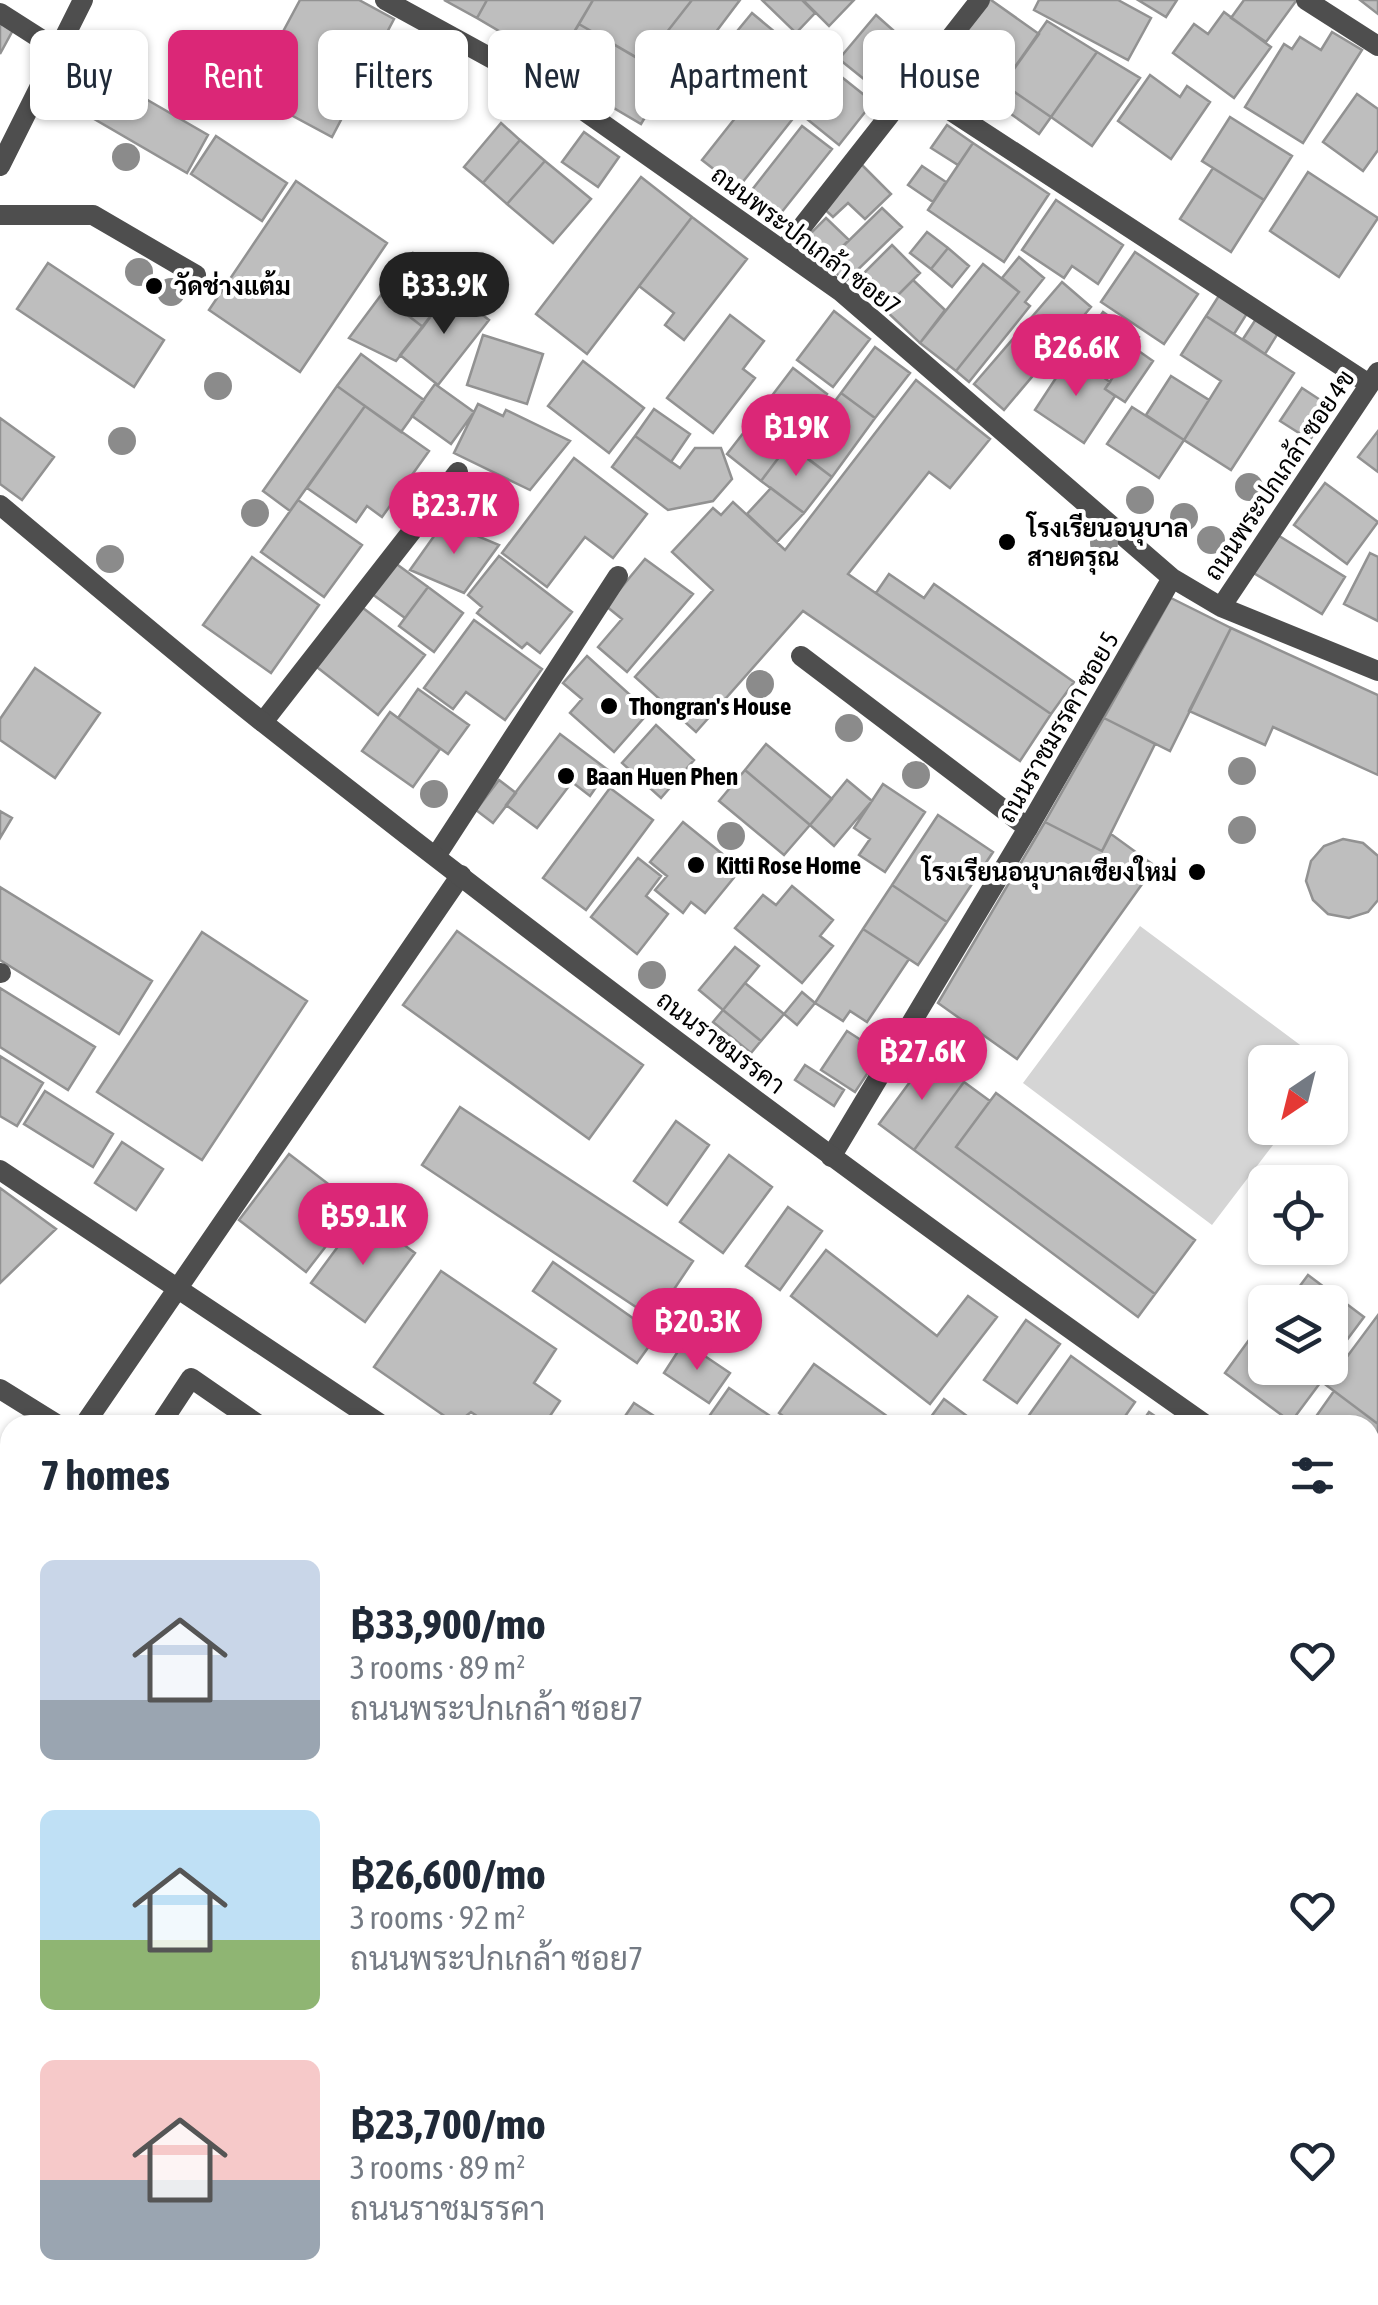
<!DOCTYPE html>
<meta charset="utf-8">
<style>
body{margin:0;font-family:"Asap Condensed",Sarabun,sans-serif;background:#f2f2f3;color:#1f2937;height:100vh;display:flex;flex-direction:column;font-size:38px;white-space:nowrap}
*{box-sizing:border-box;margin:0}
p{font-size:32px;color:#747a83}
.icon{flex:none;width:55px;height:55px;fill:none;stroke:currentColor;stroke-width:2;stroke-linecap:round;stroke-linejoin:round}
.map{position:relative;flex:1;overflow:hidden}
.side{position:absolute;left:0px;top:1415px;width:1380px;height:890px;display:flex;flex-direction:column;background:#fff;border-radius:30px 30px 0 0;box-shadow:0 2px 8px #0004}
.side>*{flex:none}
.top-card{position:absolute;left:30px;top:30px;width:1320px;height:90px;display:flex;gap:20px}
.needle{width:65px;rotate:215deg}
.buttons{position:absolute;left:1248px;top:1045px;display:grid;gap:20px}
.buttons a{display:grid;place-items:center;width:100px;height:100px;border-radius:15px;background:#fff;box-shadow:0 2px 8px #0004;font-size:50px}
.price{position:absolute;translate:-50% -85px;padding:0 22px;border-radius:35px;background:#db2777;color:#fff;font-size:32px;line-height:65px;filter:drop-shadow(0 2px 5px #0008)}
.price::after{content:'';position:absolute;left:50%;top:60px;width:30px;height:22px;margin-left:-15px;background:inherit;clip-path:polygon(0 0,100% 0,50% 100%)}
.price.selected{background:#222;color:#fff}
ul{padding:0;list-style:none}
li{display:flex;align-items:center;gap:30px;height:250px;padding:0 40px}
li span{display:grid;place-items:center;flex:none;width:280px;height:200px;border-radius:15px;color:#555}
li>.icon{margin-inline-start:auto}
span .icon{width:120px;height:120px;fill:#fffc;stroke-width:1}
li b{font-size:42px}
h2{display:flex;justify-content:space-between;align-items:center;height:120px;padding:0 40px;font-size:42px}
.chip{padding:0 35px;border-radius:15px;background:#fff;box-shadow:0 2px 8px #0004;font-size:35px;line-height:90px}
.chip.selected{background:#db2777;color:#fff}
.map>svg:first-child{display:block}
</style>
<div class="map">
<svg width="1378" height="2305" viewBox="0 0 1378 2305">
<rect width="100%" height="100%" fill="#fff"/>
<path fill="#d5d5d5" d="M 1140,926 L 1323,1062 L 1265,1062 L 1265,1128 L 1286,1128 L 1212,1225 L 1023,1083 Z"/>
<path fill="#bebebe" stroke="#929292" stroke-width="2.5" d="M 300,0 L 359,0 L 394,19 L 332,137 L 250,93 Z
M 444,0 L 487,0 L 477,18 Z
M 487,0 L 593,0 L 555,64 L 477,18 Z
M 593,0 L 692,0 L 663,37 L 669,42 L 655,68 L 579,24 Z
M 692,0 L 740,0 L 694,61 L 663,37 Z
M 762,0 L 802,0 L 815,13 L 796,33 Z
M 803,0 L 854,0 L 829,26 Z
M 982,0 L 991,0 L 1039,34 L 996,94 L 943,56 Z
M 1039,0 L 1118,0 L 1151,18 L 1128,60 L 1034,10 Z
M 1138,0 L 1177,0 L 1166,17 Z
M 1244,0 L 1295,0 L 1296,1 L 1266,42 L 1231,18 Z
M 1360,0 L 1378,0 L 1378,14 Z
M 1224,12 L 1271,47 L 1234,98 L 1173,53 L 1194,24 L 1208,34 Z
M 752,13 L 788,43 L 737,105 L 701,75 Z
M 876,15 L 911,46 L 875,88 L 839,59 Z
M 1047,21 L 1097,52 L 1051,117 L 1003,84 Z
M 0,23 L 13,30 L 0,54 Z
M 579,24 L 669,77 L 641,124 L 551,71 Z
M 1332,32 L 1362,50 L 1303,143 L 1245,107 L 1284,44 L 1292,49 L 1300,37 L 1321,50 Z
M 1097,52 L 1140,78 L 1092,146 L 1051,117 Z
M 670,57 L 689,68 L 665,108 L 655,101 L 669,77 L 662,73 Z
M 819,59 L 873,102 L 839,145 L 786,102 Z
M 1150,75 L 1180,97 L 1187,86 L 1210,102 L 1171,159 L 1118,121 Z
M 106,76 L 208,135 L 187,173 L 84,113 Z
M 759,88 L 795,116 L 738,188 L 702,160 Z
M 1013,91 L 1051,117 L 1039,134 L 1001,107 Z
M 1357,94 L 1378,109 L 1378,150 L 1363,171 L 1323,142 Z
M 1230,117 L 1292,156 L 1264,200 L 1202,161 Z
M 501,123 L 520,140 L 483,183 L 464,167 Z
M 947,125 L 973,143 L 958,165 L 931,148 Z
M 802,126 L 832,149 L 773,223 L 744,200 Z
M 584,132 L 619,157 L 598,187 L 562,162 Z
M 216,136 L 287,183 L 262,221 L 191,174 Z
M 520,140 L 545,161 L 507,204 L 483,183 Z
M 973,143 L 1049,194 L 1004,262 L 928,210 Z
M 545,161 L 591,199 L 553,243 L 507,204 Z
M 861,164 L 891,194 L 865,219 L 848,203 L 833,217 L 820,205 Z
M 922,166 L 946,182 L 933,202 L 908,185 Z
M 1213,168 L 1264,200 L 1231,252 L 1180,219 Z
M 1308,172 L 1378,218 L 1339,277 L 1270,231 Z
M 641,177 L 692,217 L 587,354 L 536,314 Z
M 296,181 L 387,243 L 300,372 L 209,310 Z
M 1056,200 L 1123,245 L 1098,284 L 1072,266 L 1064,278 L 1022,250 Z
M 882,208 L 902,227 L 845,282 L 826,263 Z
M 692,217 L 747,259 L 684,340 L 665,325 L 674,313 L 639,286 Z
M 826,218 L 849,240 L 826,263 L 804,240 Z
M 927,232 L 948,248 L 931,269 L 910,253 Z
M 892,245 L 920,273 L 884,309 L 856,281 Z
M 948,248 L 969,266 L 952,287 L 931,269 Z
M 1135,252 L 1198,294 L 1164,344 L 1101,302 Z
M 413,253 L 454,284 L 423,327 L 381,295 Z
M 1019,257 L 1044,278 L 1025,302 L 1030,306 L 969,382 L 956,371 L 1019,292 L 1002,278 Z
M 48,263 L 164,340 L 134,387 L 17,309 Z
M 983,264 L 1019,292 L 956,371 L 920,343 Z
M 913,280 L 945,310 L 920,343 L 884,309 Z
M 1062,282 L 1091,307 L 1004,410 L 974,384 Z
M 451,290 L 489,320 L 438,385 L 400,355 Z
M 1220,294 L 1248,312 L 1234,334 L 1206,316 Z
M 381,295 L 423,327 L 396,361 L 349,338 Z
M 834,311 L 870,339 L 833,387 L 797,360 Z
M 1103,312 L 1139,337 L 1128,355 L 1118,349 L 1107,366 L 1079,347 Z
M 730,315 L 764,341 L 743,369 L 755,378 L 713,433 L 667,398 Z
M 1206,316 L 1294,373 L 1231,470 L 1184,440 L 1221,381 L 1181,355 Z
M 1258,316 L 1280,330 L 1265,354 L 1243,339 Z
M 483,335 L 543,354 L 527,404 L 467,385 Z
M 875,347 L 910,373 L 875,418 L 841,393 Z
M 1133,347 L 1153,361 L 1125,402 L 1105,389 Z
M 361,354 L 424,400 L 401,432 L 337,386 Z
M 1071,355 L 1110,382 L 1105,389 L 1115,396 L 1084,443 L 1035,410 Z
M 583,361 L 644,408 L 609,453 L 548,406 Z
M 793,368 L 827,394 L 789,444 L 755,418 Z
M 1171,376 L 1209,400 L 1184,440 L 1146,415 Z
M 916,380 L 990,439 L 950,488 L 929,472 L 848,574 L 1051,714 L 1020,761 L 803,611 L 696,732 L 635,677 L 713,590 L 672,552 L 713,508 L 721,515 L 733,502 L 785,550 Z
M 435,384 L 474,412 L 451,444 L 412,416 Z
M 337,386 L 365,406 L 290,511 L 263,491 Z
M 1302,388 L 1331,407 L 1310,440 L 1280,421 Z
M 841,393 L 875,418 L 832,477 L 797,451 Z
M 478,404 L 503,416 L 506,410 L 570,441 L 530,490 L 454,453 Z
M 365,406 L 429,451 L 382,517 L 367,506 L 356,522 L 307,488 Z
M 1132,407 L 1184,440 L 1159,478 L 1107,444 Z
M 654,409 L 690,434 L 671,462 L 635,436 Z
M 0,418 L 54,457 L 22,500 L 0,484 Z
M 755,418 L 789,444 L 761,481 L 727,454 Z
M 1378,431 L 1378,472 L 1358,457 Z
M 635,436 L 680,468 L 695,448 L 721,448 L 732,479 L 713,501 L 668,510 L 612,467 Z
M 789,444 L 832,477 L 804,513 L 761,481 Z
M 574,458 L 647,514 L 613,558 L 585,537 L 547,587 L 502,553 Z
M 1325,483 L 1378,522 L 1347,564 L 1294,525 Z
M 771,488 L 804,513 L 777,542 L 747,514 Z
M 298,500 L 362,545 L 324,597 L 261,552 Z
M 444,522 L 499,545 L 464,593 L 410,570 Z
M 1276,534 L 1345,577 L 1322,614 L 1252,572 Z
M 1370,553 L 1378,557 L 1378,621 L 1344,604 Z
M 499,556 L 572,612 L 540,653 L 527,643 L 522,648 L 477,613 L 482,607 L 468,595 Z
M 252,557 L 319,605 L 271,673 L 203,625 Z
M 645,559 L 693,594 L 627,672 L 598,647 L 622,619 L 606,606 Z
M 391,560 L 428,587 L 405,618 L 368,591 Z
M 889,574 L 924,598 L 934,584 L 1074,682 L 1051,714 L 876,593 Z
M 428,587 L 463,613 L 434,652 L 399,626 Z
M 1171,598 L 1231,628 L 1170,751 L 1104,718 Z
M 359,605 L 425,655 L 378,715 L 313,664 Z
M 474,620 L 542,669 L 505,720 L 466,692 L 453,709 L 424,688 Z
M 1231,628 L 1378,695 L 1378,775 L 1273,727 L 1265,745 L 1189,711 Z
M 587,656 L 649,712 L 614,752 L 570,713 L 582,699 L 563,683 Z
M 35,668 L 100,713 L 55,778 L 0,740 L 0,719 Z
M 418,689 L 469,725 L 448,754 L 398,718 Z
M 390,712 L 440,749 L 413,787 L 362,751 Z
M 1104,718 L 1155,744 L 1102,851 L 1045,822 Z
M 656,725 L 694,760 L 661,798 L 622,763 Z
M 560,734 L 608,770 L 590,796 L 572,782 L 537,828 L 506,805 Z
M 766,744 L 832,799 L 810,825 L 745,770 Z
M 745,770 L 810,825 L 784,855 L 719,801 Z
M 499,780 L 516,793 L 493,823 L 476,810 Z
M 847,780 L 872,801 L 834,846 L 810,825 Z
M 883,784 L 925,812 L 885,872 L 859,855 L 870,839 L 854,828 Z
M 610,788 L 653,820 L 586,910 L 543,878 Z
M 0,811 L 12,818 L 0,838 Z
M 938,815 L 993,852 L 947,922 L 892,885 Z
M 683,822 L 741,869 L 705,913 L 691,902 L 683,913 L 655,890 L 667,876 L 650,862 Z
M 1045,822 L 1102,851 L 1111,834 L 1155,866 L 1017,1059 L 938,1003 Z
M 1343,839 L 1363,843 L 1378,856 L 1378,900 L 1368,912 L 1349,918 L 1328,914 L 1313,900 L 1306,881 L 1311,861 L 1324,846 Z
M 638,858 L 661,876 L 646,896 L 668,914 L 637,954 L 591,917 Z
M 892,885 L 947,922 L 918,965 L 863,929 Z
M 792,886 L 833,920 L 820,936 L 833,946 L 802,983 L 735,928 L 763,895 L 776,905 Z
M 0,887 L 152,981 L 119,1034 L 0,960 Z
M 863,929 L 909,959 L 867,1022 L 850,1011 L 843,1021 L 815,1003 Z
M 457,931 L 643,1065 L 589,1139 L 403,1005 Z
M 202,932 L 307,1001 L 202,1160 L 97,1092 Z
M 735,947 L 759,966 L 723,1010 L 699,990 Z
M 745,983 L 784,1014 L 761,1041 L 723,1010 Z
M 0,988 L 95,1047 L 68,1090 L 0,1047 Z
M 802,992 L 815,1003 L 797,1025 L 784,1014 Z
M 723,1010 L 761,1041 L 751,1053 L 713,1022 Z
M 847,1031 L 881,1053 L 855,1092 L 821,1070 Z
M 0,1056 L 43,1083 L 17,1126 L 0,1116 Z
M 929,1056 L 964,1082 L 914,1150 L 879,1124 Z
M 805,1065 L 844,1090 L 834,1106 L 795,1080 Z
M 964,1082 L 990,1101 L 956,1147 L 1155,1294 L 1138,1317 L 914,1150 Z
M 45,1091 L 113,1134 L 93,1167 L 24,1124 Z
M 996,1093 L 1195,1240 L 1155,1294 L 956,1147 Z
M 460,1107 L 693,1261 L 654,1319 L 422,1165 Z
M 676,1121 L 709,1145 L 667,1205 L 634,1181 Z
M 122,1142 L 163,1169 L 136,1210 L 95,1183 Z
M 289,1154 L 357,1206 L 306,1272 L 239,1220 Z
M 729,1155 L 772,1187 L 723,1253 L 680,1222 Z
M 0,1188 L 56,1229 L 0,1283 Z
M 788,1207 L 822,1231 L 780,1290 L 746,1266 Z
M 362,1214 L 415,1253 L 365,1322 L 311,1283 Z
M 826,1250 L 937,1336 L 968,1296 L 997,1317 L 930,1404 L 791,1296 Z
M 553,1262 L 657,1335 L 637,1363 L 533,1291 Z
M 441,1271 L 556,1349 L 534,1383 L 560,1401 L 544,1425 L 490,1425 L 471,1412 L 456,1424 L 374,1367 Z
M 1308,1275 L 1364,1317 L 1332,1360 L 1330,1302 L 1288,1302 Z
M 1378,1315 L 1378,1424 L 1326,1385 Z
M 1026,1320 L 1060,1344 L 1017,1403 L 984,1380 Z
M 1257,1329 L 1265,1335 L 1265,1368 L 1308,1368 L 1323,1379 L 1291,1422 L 1225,1373 Z
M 684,1342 L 730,1373 L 709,1403 L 664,1373 Z
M 1071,1356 L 1135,1402 L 1119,1425 L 1022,1425 Z
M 814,1364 L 898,1424 L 795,1425 L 779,1413 Z
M 729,1388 L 770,1416 L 763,1425 L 703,1425 Z
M 1334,1391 L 1378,1424 L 1378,1490 L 1370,1484 L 1370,1425 L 1310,1425 Z
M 944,1399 L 979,1425 L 925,1425 Z
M 634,1403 L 668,1425 L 619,1425 Z
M 1149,1412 L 1168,1425 L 1140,1425 Z
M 0,1447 L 10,1453 L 10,1572 L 0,1587 Z
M 1370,1575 L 1378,1581 L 1378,1707 L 1370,1701 Z
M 1370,1721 L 1378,1728 L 1378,1740 L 1370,1749 Z
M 1378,1850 L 1378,1884 L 1370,1878 L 1370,1862 Z
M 1370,1878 L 1378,1884 L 1378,1910 L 1370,1921 Z
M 1378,1910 L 1378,1931 L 1370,1926 Z
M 1370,1938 L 1378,1944 L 1378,2018 L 1370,2012 Z
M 0,2037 L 10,2044 L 10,2250 L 0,2243 Z
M 1378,2233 L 1378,2305 L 1370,2305 L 1355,2295 L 1370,2295 L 1370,2245 Z
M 0,2291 L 12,2300 L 9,2305 L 0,2305 Z
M 159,2295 L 260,2295 L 255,2305 L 153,2305 Z
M 354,2295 L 418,2295 L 435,2305 L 348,2305 Z
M 465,2295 L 504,2295 L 495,2305 L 477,2305 Z
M 604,2295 L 655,2295 L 666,2305 L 595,2305 Z
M 702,2295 L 789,2295 L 800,2305 L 714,2305 Z
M 1166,2295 L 1270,2295 L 1282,2305 L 1175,2305 Z"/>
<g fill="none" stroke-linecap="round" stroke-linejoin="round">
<path stroke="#4e4e4e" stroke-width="20" d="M 0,215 L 93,215 L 196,275
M 801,656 L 1028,828
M 263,722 L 458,472
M 436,856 L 618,576
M 0,973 L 1,973
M 0,1170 L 382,1425
M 0,1389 L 58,1425
M 84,1425 L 461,875
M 0,1853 L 10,1860
M 854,2295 L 865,2305
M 557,2305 L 561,2295"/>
<path stroke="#4e4e4e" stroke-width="20" d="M 160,1425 L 191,1378 L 259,1425
M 0,1663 L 10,1649
M 0,1801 L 10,1807"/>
<path stroke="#4e4e4e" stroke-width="20" d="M 385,0 L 573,103 L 840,291 L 1172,578 L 1221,607 L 1378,671
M 1306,0 L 1378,46
M 0,13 L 58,50
M 911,85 L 1369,384
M 783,251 L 980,0
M 1221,607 L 1378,372
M 831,1157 L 1028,828 L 1172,578
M 1370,1798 L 1378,1787
M 1096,2295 L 1107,2305
M 939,2305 L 948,2295"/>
<path stroke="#4e4e4e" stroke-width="20" d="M 0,166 L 83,0
M 0,505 C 88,578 175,653 265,724 C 572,966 886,1201 1206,1425
M 1370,1540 L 1378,1545"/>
</g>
<g fill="#8b8b8b">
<circle cx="126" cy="157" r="14"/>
<circle cx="139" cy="272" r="14"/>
<circle cx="171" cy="292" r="14"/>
<circle cx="218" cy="386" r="14"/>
<circle cx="122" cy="441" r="14"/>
<circle cx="1249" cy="487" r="14"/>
<circle cx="1140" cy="500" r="14"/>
<circle cx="255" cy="513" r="14"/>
<circle cx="1184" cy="517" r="14"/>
<circle cx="1211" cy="540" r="14"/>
<circle cx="1104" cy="543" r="14"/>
<circle cx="110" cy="559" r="14"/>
<circle cx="760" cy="684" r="14"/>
<circle cx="849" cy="728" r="14"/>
<circle cx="1242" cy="771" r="14"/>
<circle cx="916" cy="775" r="14"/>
<circle cx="434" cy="794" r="14"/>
<circle cx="1242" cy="830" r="14"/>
<circle cx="731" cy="836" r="14"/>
<circle cx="652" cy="975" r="14"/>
</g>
<g fill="#000" stroke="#fff" stroke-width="4">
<circle cx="154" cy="286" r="10"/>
<circle cx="1007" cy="542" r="10"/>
<circle cx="609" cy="706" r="10"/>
<circle cx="566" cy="776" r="10"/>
<circle cx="696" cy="865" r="10"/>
<circle cx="1197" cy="872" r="10"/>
</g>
<g text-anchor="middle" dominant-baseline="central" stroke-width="8" stroke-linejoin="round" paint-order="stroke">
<g font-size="25" fill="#000" stroke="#fff">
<text transform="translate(806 240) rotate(37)">ถนนพระปกเกล้า ซอย7</text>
<text transform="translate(1279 475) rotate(-56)">ถนนพระปกเกล้า ซอย 4ข</text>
<text transform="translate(1058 727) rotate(-60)">ถนนราชมรรคา ซอย 5</text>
<text transform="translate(721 1042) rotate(37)">ถนนราชมรรคา</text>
</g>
<g font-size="25" font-weight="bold" fill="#000" stroke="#fff" text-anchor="start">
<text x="174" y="286">วัดช่างแต้ม</text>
<text x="1027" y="528">โรงเรียนอนุบาล<tspan x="1027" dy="29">สายดรุณ</tspan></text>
<text x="629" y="706">Thongran's House</text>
<text x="586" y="776">Baan Huen Phen</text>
<text x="716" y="865">Kitti Rose Home</text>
<text x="1177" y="872" text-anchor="end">โรงเรียนอนุบาลเชียงใหม่</text>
</g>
</g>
</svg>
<div class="buttons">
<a><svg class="needle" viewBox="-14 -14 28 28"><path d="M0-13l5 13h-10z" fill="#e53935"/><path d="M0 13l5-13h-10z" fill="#747a83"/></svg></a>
<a><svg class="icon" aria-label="locate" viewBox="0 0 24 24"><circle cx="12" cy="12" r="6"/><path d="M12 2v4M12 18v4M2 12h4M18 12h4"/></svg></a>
<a><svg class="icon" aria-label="layers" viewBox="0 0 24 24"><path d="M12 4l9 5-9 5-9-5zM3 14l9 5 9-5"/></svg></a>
</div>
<b class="price selected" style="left:444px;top:337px">฿33.9K</b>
<b class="price" style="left:1076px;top:399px">฿26.6K</b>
<b class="price" style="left:796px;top:479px">฿19K</b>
<b class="price" style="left:454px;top:557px">฿23.7K</b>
<b class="price" style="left:922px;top:1103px">฿27.6K</b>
<b class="price" style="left:363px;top:1268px">฿59.1K</b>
<b class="price" style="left:697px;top:1373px">฿20.3K</b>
<div class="top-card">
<a class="chip">Buy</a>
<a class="chip selected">Rent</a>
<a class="chip">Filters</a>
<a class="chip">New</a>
<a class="chip">Apartment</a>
<a class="chip">House</a>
</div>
<section class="side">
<h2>7 homes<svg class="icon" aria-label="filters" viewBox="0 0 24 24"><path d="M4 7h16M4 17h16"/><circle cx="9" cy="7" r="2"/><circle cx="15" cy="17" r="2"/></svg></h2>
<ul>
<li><span style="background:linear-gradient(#c9d6e8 70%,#9aa5b1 0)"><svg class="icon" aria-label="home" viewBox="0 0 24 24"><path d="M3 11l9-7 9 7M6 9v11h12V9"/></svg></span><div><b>฿33,900/mo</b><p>3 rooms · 89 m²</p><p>ถนนพระปกเกล้า ซอย7</p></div><svg class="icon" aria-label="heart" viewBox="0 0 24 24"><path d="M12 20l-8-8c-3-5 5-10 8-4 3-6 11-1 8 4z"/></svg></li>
<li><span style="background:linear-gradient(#bfe0f5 65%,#8fb573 0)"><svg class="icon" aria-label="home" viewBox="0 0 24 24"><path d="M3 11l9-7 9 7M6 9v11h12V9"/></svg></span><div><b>฿26,600/mo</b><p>3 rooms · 92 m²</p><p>ถนนพระปกเกล้า ซอย7</p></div><svg class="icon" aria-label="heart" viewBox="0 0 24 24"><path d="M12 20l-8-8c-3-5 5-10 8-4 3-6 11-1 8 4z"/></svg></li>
<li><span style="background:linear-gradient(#f6c9c9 60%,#9aa5b1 0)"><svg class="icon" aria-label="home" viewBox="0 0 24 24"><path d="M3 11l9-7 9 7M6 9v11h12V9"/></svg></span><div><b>฿23,700/mo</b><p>3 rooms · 89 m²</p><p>ถนนราชมรรคา</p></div><svg class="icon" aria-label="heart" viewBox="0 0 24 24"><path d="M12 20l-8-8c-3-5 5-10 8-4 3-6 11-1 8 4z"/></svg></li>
</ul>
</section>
</div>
